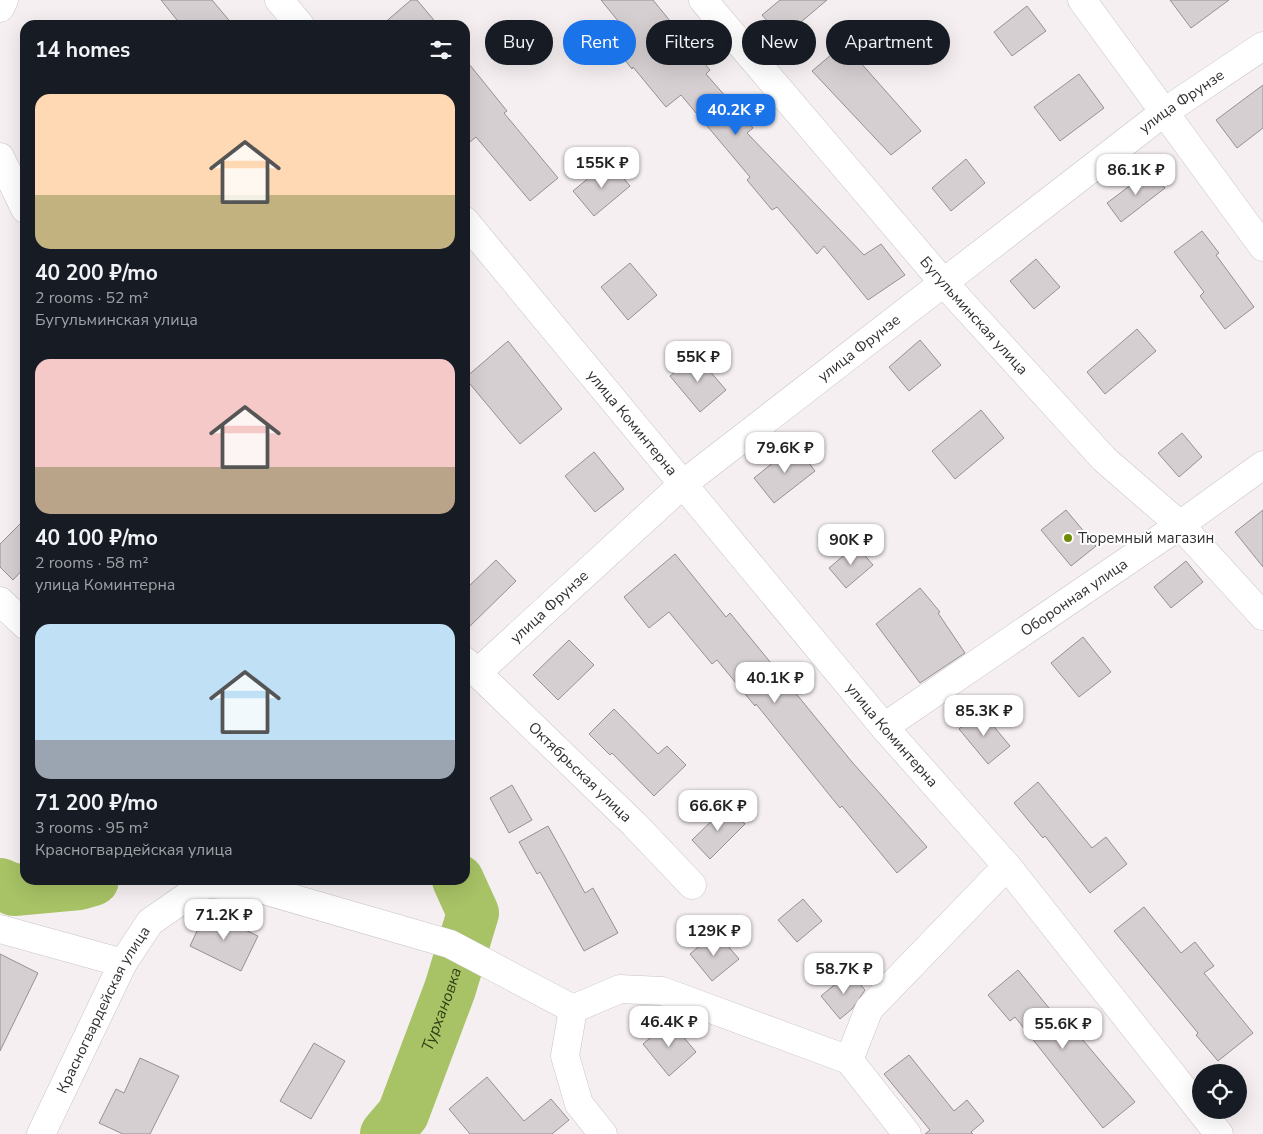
<!DOCTYPE html>
<meta charset="utf-8">
<style>
body{margin:0;font-family:"Nunito Sans",sans-serif;background:#20242c;color:#f1f3f6;height:100vh;display:flex;flex-direction:column;font-size:19px;white-space:nowrap}
*{box-sizing:border-box;margin:0}
p{font-size:16px;color:#9ea1a6}
.icon{flex:none;width:28px;height:28px;fill:none;stroke:currentColor;stroke-width:2;stroke-linecap:round;stroke-linejoin:round}
.map{position:relative;flex:1;overflow:hidden}
.sheet{position:absolute;left:20px;top:20px;width:450px;height:865px;display:flex;flex-direction:column;background:#171b24;border-radius:15px;box-shadow:0 5px 20px #0002}
.sheet>*{flex:none}
.guide{position:absolute;left:485px;top:20px;width:475px;height:45px;display:flex;gap:10px}
.controls{position:absolute;left:1192px;top:1064px;display:grid;gap:10px}
.controls a{display:grid;place-items:center;width:55px;height:55px;border-radius:50%;background:#171b24;box-shadow:0 5px 20px #0002;font-size:25px}
.price{position:absolute;translate:-50% -42px;padding:0 11px;border-radius:10px;background:#fff;color:#222;font-size:16px;line-height:32px;filter:drop-shadow(0 1px 2px #0008)}
.price::after{content:'';position:absolute;left:50%;top:30px;width:15px;height:11px;margin-left:-8px;background:inherit;clip-path:polygon(0 0,100% 0,50% 100%)}
.price.selected{background:#1a73e8;color:#fff}
ul{padding:0;list-style:none}
li{display:grid;align-content:center;gap:10px;height:265px;padding:0 15px}
li span{display:grid;place-items:center;height:155px;border-radius:15px;color:#555}
li>.icon{margin-inline-start:auto}
span .icon{width:90px;height:90px;fill:#fffc;stroke-width:1}
li b{font-size:21px}
h2{display:flex;justify-content:space-between;align-items:center;height:60px;padding:0 15px;font-size:21px}
.tag{padding:0 18px;border-radius:22px;background:#171b24;box-shadow:0 5px 20px #0002;font-size:18px;line-height:45px}
.tag.selected{background:#1a73e8;color:#fff}
.map>svg:first-child{display:block}
</style>
<div class="map">
<svg width="1263" height="1134" viewBox="0 0 1263 1134">
<rect width="100%" height="100%" fill="#f5eff1"/>
<g fill="none" stroke-linecap="round" stroke-linejoin="round">
<g stroke="#a7c365" stroke-width="52">
<path d="M 0,884 L 14,890 L 79,884 L 93,880"/>
<path id="s1" d="M 386,1134 L 403,1114 L 450,989 L 473,913 L 458,880"/>
</g>
</g>
<path fill="#d6cfd2" stroke="#969092" d="M 161,0 L 212,0 L 233,25 L 181,25 Z
M 411,0 L 417,0 L 438,25 L 382,25 Z
M 601,0 L 653,0 L 710,70 L 706,74 L 753,128 L 747,133 L 864,255 L 881,244 L 905,275 L 868,300 L 824,246 L 817,254 L 777,207 L 772,210 L 747,180 L 750,177 L 681,95 L 666,107 L 633,67 L 632,69 L 608,39 L 623,27 Z
M 780,0 L 827,0 L 782,38 L 762,15 Z
M 1170,0 L 1229,0 L 1191,28 Z
M 1027,6 L 1046,31 L 1012,56 L 994,32 Z
M 844,44 L 921,131 L 891,155 L 812,71 Z
M 465,59 L 507,111 L 504,113 L 558,178 L 530,201 L 476,137 L 465,146 Z
M 1079,74 L 1104,108 L 1060,141 L 1034,107 Z
M 1263,85 L 1263,128 L 1237,148 L 1216,120 Z
M 966,159 L 985,183 L 951,211 L 932,188 Z
M 609,161 L 630,186 L 594,216 L 573,191 Z
M 1152,169 L 1165,188 L 1121,222 L 1107,203 Z
M 1202,231 L 1219,253 L 1216,255 L 1254,307 L 1225,329 L 1200,296 L 1204,292 L 1174,252 Z
M 1036,259 L 1060,287 L 1034,309 L 1010,281 Z
M 630,263 L 657,295 L 628,320 L 601,287 Z
M 1137,329 L 1156,351 L 1105,394 L 1087,372 Z
M 920,340 L 941,365 L 909,391 L 889,367 Z
M 508,341 L 562,409 L 520,444 L 465,378 Z
M 696,355 L 726,390 L 700,412 L 670,376 Z
M 981,410 L 1004,438 L 955,479 L 932,451 Z
M 1182,433 L 1202,457 L 1179,477 L 1158,453 Z
M 795,445 L 815,471 L 774,503 L 754,478 Z
M 594,452 L 624,489 L 595,512 L 565,476 Z
M 1066,510 L 1096,546 L 1071,566 L 1041,530 Z
M 1263,510 L 1263,567 L 1235,532 Z
M 25,519 L 25,567 L 13,580 L 0,567 L 0,544 Z
M 856,545 L 873,565 L 846,588 L 829,568 Z
M 675,554 L 726,617 L 730,613 L 852,762 L 927,847 L 897,873 L 842,806 L 840,808 L 756,704 L 755,706 L 717,660 L 712,664 L 669,612 L 649,628 L 624,597 Z
M 496,560 L 516,581 L 465,631 L 465,590 Z
M 1186,561 L 1203,582 L 1171,608 L 1154,587 Z
M 920,588 L 940,612 L 938,613 L 965,653 L 920,683 L 876,624 Z
M 1083,637 L 1111,672 L 1079,697 L 1051,663 Z
M 569,640 L 594,665 L 558,700 L 533,675 Z
M 614,709 L 658,754 L 667,746 L 686,765 L 654,796 L 612,753 L 610,755 L 589,734 Z
M 981,711 L 1010,746 L 988,764 L 959,729 Z
M 1038,782 L 1092,848 L 1106,837 L 1127,864 L 1090,893 L 1045,836 L 1043,838 L 1014,803 Z
M 512,785 L 532,820 L 509,833 L 490,798 Z
M 727,806 L 745,824 L 710,859 L 692,840 Z
M 548,826 L 585,893 L 593,888 L 618,933 L 584,951 L 540,872 L 537,874 L 519,842 Z
M 803,899 L 822,921 L 797,942 L 778,920 Z
M 1144,907 L 1181,953 L 1195,942 L 1214,966 L 1204,973 L 1253,1033 L 1218,1061 L 1196,1035 L 1198,1033 L 1114,931 Z
M 206,912 L 258,936 L 241,971 L 190,946 Z
M 716,932 L 739,959 L 712,981 L 690,954 Z
M 0,954 L 38,973 L 0,1051 Z
M 1018,970 L 1062,1024 L 1066,1020 L 1135,1102 L 1103,1128 L 1015,1017 L 1010,1021 L 988,995 Z
M 850,972 L 865,990 L 852,1009 L 840,1019 L 821,996 Z
M 670,1021 L 696,1052 L 669,1076 L 643,1044 Z
M 314,1043 L 345,1061 L 311,1119 L 280,1101 Z
M 909,1055 L 954,1111 L 967,1100 L 984,1121 L 971,1132 L 973,1134 L 925,1134 L 930,1130 L 884,1074 Z
M 140,1058 L 179,1076 L 150,1134 L 123,1134 L 99,1123 L 116,1089 L 124,1093 Z
M 487,1077 L 524,1121 L 551,1099 L 569,1120 L 552,1134 L 470,1134 L 449,1109 Z"/>
<g fill="none" stroke-linecap="round" stroke-linejoin="round">
<g stroke="#c9c3c5" stroke-width="29">
<g id="minor">
<path d="M 279,0 L 300,25"/>
<path id="s2" d="M 703,0 L 943,282 L 1104,459 L 1180,525 L 1263,616"/>
<path d="M 1082,0 L 1263,247"/>
<path d="M 0,8 L 4,0"/>
<path d="M 0,157 L 25,209"/>
<path id="s3" d="M 465,221 L 884,727 L 1007,866 L 1219,1134"/>
<path d="M 0,601 L 25,625"/>
<path id="s4" d="M 465,661 L 634,824 L 692,885"/>
<path id="s5" d="M 477,673 L 683,484 L 1163,113 L 1263,46"/>
<path id="s6" d="M 884,727 L 1180,525 L 1263,465"/>
<path d="M 0,929 L 123,963"/>
<path d="M 573,1009 L 620,989 L 662,991 L 849,1060"/>
<path d="M 573,1009 L 565,1056 L 579,1104 L 603,1134"/>
<path d="M 849,1060 L 869,1009 L 1007,866"/>
<path d="M 849,1060 L 907,1134"/>
<path id="s7" d="M 41,1134 L 123,963 L 150,922 L 205,884 L 253,887 L 450,944 L 573,1009"/>
</g>
</g>
<use href="#minor" stroke="#fff" stroke-width="28"/>
</g>
<circle fill="#6e8b05" stroke="#fffefe" stroke-width="2" cx="1068" cy="538" r="5"/>
<g text-anchor="middle" dominant-baseline="central" stroke-width="4" stroke-linejoin="round" paint-order="stroke">
<g font-size="15" fill="#323031" stroke="#fffefe">
<text stroke="none"><textPath href="#s5" startOffset="908">улица Фрунзе</textPath></text>
<text stroke="none"><textPath href="#s2" startOffset="416">Бугульминская улица</textPath></text>
<text stroke="none"><textPath href="#s5" startOffset="502">улица Фрунзе</textPath></text>
<text stroke="none"><textPath href="#s3" startOffset="262">улица Коминтерна</textPath></text>
<text stroke="none"><textPath href="#s6" startOffset="230">Оборонная улица</textPath></text>
<text stroke="none"><textPath href="#s5" startOffset="98">улица Фрунзе</textPath></text>
<text stroke="none"><textPath href="#s3" startOffset="668">улица Коминтерна</textPath></text>
<text stroke="none"><textPath href="#s4" startOffset="160">Октябрьская улица</textPath></text>
<text stroke="none"><textPath href="#s7" startOffset="139">Красногвардейская улица</textPath></text>
</g>
<g font-size="15" fill="#323031" stroke="#fffefe" text-anchor="start">
<text x="1078" y="538">Тюремный магазин</text>
</g>
<g font-size="16" font-style="italic" fill="#313d15" stroke="#fffefe">
<text stroke="none"><textPath href="#s1" startOffset="138">Турхановка</textPath></text>
</g>
</g>
</svg>
<div class="controls">
<a><svg class="icon" aria-label="locate" viewBox="0 0 24 24"><circle cx="12" cy="12" r="6"/><path d="M12 2v4M12 18v4M2 12h4M18 12h4"/></svg></a>
</div>
<b class="price selected" style="left:736px;top:136px">40.2K ₽</b>
<b class="price" style="left:602px;top:189px">155K ₽</b>
<b class="price" style="left:1136px;top:196px">86.1K ₽</b>
<b class="price" style="left:698px;top:383px">55K ₽</b>
<b class="price" style="left:785px;top:474px">79.6K ₽</b>
<b class="price" style="left:851px;top:566px">90K ₽</b>
<b class="price" style="left:775px;top:704px">40.1K ₽</b>
<b class="price" style="left:984px;top:737px">85.3K ₽</b>
<b class="price" style="left:718px;top:832px">66.6K ₽</b>
<b class="price" style="left:224px;top:941px">71.2K ₽</b>
<b class="price" style="left:714px;top:957px">129K ₽</b>
<b class="price" style="left:844px;top:995px">58.7K ₽</b>
<b class="price" style="left:669px;top:1048px">46.4K ₽</b>
<b class="price" style="left:1063px;top:1050px">55.6K ₽</b>
<div class="guide">
<a class="tag">Buy</a>
<a class="tag selected">Rent</a>
<a class="tag">Filters</a>
<a class="tag">New</a>
<a class="tag">Apartment</a>
</div>
<section class="sheet">
<h2>14 homes<svg class="icon" aria-label="filters" viewBox="0 0 24 24"><path d="M4 7h16M4 17h16"/><circle cx="9" cy="7" r="2"/><circle cx="15" cy="17" r="2"/></svg></h2>
<ul>
<li><span style="background:linear-gradient(#ffd9b3 65%,#c2b280 0)"><svg class="icon" aria-label="home" viewBox="0 0 24 24"><path d="M3 11l9-7 9 7M6 9v11h12V9"/></svg></span><div><b>40 200 ₽/mo</b><p>2 rooms · 52 m²</p><p>Бугульминская улица</p></div></li>
<li><span style="background:linear-gradient(#f6c9c9 70%,#b9a48a 0)"><svg class="icon" aria-label="home" viewBox="0 0 24 24"><path d="M3 11l9-7 9 7M6 9v11h12V9"/></svg></span><div><b>40 100 ₽/mo</b><p>2 rooms · 58 m²</p><p>улица Коминтерна</p></div></li>
<li><span style="background:linear-gradient(#bfe0f5 75%,#9aa5b1 0)"><svg class="icon" aria-label="home" viewBox="0 0 24 24"><path d="M3 11l9-7 9 7M6 9v11h12V9"/></svg></span><div><b>71 200 ₽/mo</b><p>3 rooms · 95 m²</p><p>Красногвардейская улица</p></div></li>
</ul>
</section>
</div>
